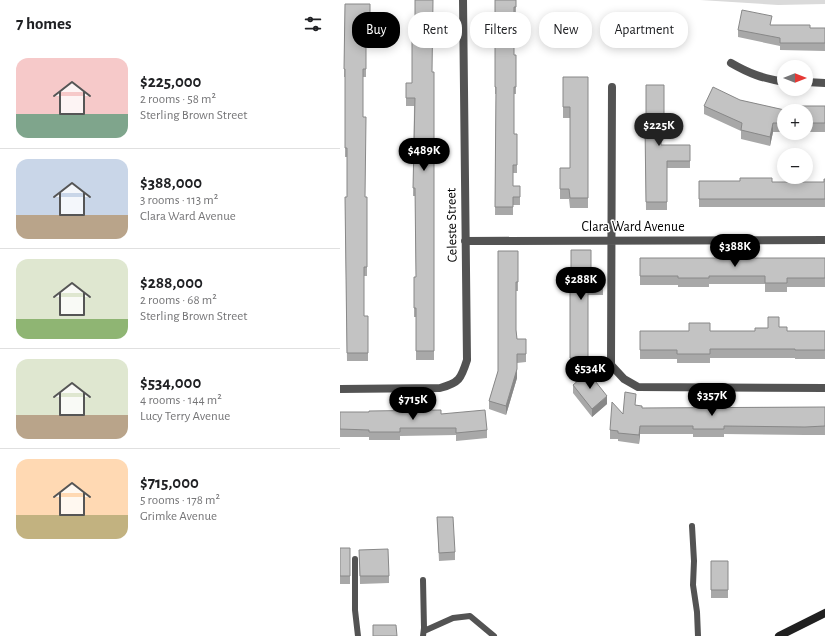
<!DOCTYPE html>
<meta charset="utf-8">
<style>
body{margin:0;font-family:"Alegreya Sans",sans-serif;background:#f6f6f6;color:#202124;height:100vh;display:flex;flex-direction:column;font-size:15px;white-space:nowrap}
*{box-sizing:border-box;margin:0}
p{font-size:13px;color:#757577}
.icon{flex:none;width:22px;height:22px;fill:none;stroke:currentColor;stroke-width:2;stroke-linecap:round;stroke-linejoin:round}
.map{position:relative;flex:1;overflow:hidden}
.drawer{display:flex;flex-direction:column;background:#fff;width:340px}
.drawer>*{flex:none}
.hud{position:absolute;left:12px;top:12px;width:380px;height:36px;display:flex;gap:8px}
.needle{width:26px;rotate:90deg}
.fabs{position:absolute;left:437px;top:60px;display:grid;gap:8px}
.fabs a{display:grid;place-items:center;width:36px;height:36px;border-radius:50%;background:#fff;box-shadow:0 2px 10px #0003;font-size:20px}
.price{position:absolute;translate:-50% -34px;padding:0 9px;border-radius:14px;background:#000;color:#fff;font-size:13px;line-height:26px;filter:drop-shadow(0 1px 2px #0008)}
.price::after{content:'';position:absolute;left:50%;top:24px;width:12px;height:9px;margin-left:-6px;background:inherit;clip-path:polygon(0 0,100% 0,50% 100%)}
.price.selected{background:#222;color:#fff}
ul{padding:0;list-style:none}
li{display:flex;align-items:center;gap:12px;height:100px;padding:0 16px}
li+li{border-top:1px solid #e0e0e0}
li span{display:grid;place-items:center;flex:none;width:112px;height:80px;border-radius:12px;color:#555}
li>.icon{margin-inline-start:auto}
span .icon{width:48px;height:48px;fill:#fffc;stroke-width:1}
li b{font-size:17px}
h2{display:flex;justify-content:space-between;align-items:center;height:48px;padding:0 16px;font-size:17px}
.chip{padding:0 14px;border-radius:16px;background:#fff;box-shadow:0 2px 10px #0003;font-size:14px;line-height:36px}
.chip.selected{background:#000;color:#fff}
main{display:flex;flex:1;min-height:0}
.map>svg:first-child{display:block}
</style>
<main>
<section class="drawer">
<h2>7 homes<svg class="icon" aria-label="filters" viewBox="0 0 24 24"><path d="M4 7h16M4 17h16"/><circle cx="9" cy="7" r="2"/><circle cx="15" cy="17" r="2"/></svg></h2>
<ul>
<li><span style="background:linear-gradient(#f6c9c9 70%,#7fa58c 0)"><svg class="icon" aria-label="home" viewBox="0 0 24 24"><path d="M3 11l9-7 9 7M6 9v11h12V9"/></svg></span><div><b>$225,000</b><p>2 rooms · 58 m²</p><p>Sterling Brown Street</p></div></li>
<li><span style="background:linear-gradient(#c9d6e8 70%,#b9a48a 0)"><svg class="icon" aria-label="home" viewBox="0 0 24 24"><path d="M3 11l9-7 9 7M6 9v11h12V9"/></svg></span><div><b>$388,000</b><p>3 rooms · 113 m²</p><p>Clara Ward Avenue</p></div></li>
<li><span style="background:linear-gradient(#dfe7d0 75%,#8fb573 0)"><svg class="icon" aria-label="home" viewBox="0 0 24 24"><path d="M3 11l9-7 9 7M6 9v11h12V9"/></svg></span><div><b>$288,000</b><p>2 rooms · 68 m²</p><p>Sterling Brown Street</p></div></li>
<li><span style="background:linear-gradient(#dfe7d0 70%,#b9a48a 0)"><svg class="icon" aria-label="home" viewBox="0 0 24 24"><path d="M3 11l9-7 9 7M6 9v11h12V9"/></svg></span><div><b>$534,000</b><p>4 rooms · 144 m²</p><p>Lucy Terry Avenue</p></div></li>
<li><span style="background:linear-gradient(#ffd9b3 70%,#c2b280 0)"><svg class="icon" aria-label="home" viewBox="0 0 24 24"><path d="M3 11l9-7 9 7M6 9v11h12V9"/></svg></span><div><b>$715,000</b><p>5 rooms · 178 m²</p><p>Grimke Avenue</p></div></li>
</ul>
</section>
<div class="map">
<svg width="485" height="636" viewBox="0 0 485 636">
<rect width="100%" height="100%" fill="#fff"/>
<path fill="#dadada" d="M 360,0 L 485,0 L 485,4 L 438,5 Z"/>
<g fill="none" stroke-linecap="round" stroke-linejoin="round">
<path stroke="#535353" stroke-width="6" d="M 352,526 L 354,561 L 353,585 L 357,612 L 358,636
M 15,559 L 15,610 L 18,636
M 84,631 L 113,618 L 130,616 L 154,636
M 83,636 L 84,628 L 83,580"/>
<path stroke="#535353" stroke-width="8" d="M 391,63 C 410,74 422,78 444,82
M 466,82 L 485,83
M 272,87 L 271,365 L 284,379 L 298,387 L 485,388
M 125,241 L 485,240
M 0,389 L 100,388 C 119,383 121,379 127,360 L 123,0"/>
<path stroke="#202020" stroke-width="8" d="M 439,636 L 485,613"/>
</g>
<path fill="#a8a8a8" d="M 155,0 L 176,0 L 176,15 L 174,15 L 174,55 L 176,55 L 176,94 L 174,94 L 174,134 L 177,134 L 177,173 L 173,173 L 173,186 L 180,186 L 180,205 L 173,205 L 173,215 L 155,215 L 156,94 L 155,94 Z
M 5,4 L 30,4 L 30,36 L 26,36 L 26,77 L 23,77 L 23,117 L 25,197 L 27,237 L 27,276 L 24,276 L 24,316 L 28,316 L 28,361 L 7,361 L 5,197 L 7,197 L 7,157 L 5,157 L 5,77 L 4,77 Z
M 432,25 L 470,28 L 485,28 L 485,51 L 440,50 L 440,46 L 398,37 L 398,30 Z
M 92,72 L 94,72 L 94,360 L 76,360 L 76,317 L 74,317 L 74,277 L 76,277 L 75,196 L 73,196 L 74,106 L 66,106 L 66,83 L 72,83 Z
M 223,77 L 248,77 L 248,208 L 230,208 L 229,199 L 220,199 L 220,168 L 230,168 L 230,118 L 223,118 Z
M 324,85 L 324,123 L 321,123 L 321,145 L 350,145 L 350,168 L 327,168 L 327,210 L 306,210 L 305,126 L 306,126 Z
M 400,100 L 449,111 L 485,106 L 485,132 L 466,132 L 466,111 L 444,111 L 444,132 L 433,132 L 430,146 L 401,139 L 401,131 L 364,114 L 364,106 Z
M 485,179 L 485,207 L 359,207 L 359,181 L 432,182 L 484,182 Z
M 178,251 L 178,291 L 176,291 L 176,330 L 177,339 L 186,339 L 186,362 L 177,363 L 177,378 L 166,415 L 149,409 L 149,401 L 158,371 Z
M 300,258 L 485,258 L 485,287 L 447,287 L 447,292 L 425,292 L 425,284 L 369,284 L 369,287 L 338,287 L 338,285 L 300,285 Z
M 251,274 L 263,274 L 263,295 L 248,295 L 248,368 L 230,368 L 230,290 L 231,290 Z
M 439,327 L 447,331 L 485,331 L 485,359 L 455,359 L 455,358 L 370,358 L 370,363 L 337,363 L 337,359 L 300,359 L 300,331 L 415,331 L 428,328 Z
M 233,385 L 267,404 L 252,417 L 233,393 Z
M 296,405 L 302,408 L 485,407 L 485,435 L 465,435 L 384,434 L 384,437 L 353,437 L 353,434 L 300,434 L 299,444 L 278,441 L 278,439 L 270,439 L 270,430 L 283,414 Z
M 0,412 L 101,414 L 147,430 L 147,438 L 116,441 L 116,435 L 60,436 L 60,440 L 29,440 L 29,437 L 0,437 Z
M 97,517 L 115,552 L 115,560 L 99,561 Z
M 0,548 L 10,548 L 10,584 L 0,584 Z
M 19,550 L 49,576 L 49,583 L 20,584 Z
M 371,561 L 388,561 L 388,598 L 371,598 Z"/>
<path fill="#888" d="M 433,123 L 433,132 L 430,146 L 430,137 Z
M 177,369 L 177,378 L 166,415 L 166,406 Z
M 267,396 L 267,404 L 252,417 L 252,409 Z
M 300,426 L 300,434 L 299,444 L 299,435 Z"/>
<path fill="#c3c3c3" stroke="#888" d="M 75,0 L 93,0 L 92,72 L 94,72 L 94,351 L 76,351 L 76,308 L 74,308 L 74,277 L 76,277 L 75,188 L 73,188 L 75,98 L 66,98 L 66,83 L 72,83 L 72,36 L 75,36 Z
M 155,0 L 176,0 L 176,7 L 174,7 L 174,55 L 176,55 L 176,87 L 174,87 L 174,134 L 177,134 L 177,165 L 173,165 L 173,186 L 180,186 L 180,197 L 173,197 L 173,207 L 155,207 L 156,87 L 155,87 Z
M 5,4 L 30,4 L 30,28 L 26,28 L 26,69 L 23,69 L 23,117 L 26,117 L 25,197 L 27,197 L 27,267 L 24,267 L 24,316 L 28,316 L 28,353 L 7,353 L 5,197 L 7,197 L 7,148 L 5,148 L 5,69 L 4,69 Z
M 402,10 L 432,16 L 430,25 L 470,25 L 470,28 L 485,28 L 485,43 L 440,43 L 440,38 L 398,30 Z
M 223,77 L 248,77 L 248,198 L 230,198 L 229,189 L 220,189 L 220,168 L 230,168 L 230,107 L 223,107 Z
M 306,85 L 324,85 L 324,115 L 321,115 L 321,145 L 350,145 L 350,161 L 327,161 L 327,202 L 306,202 L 305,126 L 306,126 Z
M 373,87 L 400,100 L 449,111 L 449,106 L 485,106 L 485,123 L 466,123 L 466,111 L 444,111 L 444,123 L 433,123 L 430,137 L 401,130 L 402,123 L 364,106 Z
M 400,178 L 432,178 L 432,182 L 484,182 L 484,179 L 485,179 L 485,199 L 359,199 L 359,181 L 400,181 Z
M 231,250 L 251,250 L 251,274 L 263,274 L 263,285 L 248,285 L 248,358 L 230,358 L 230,290 L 231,290 Z
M 158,251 L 178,251 L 178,282 L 176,282 L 176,330 L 177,339 L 186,339 L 186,354 L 177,354 L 177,369 L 166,406 L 149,401 L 158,371 Z
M 300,258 L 485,258 L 485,278 L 447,278 L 447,283 L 425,283 L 425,276 L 369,276 L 369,278 L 338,278 L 338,276 L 300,276 Z
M 428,317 L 439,317 L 439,327 L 447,327 L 447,331 L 485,331 L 485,350 L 455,350 L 455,349 L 370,349 L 370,354 L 337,354 L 337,350 L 300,350 L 300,331 L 349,331 L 349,323 L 370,323 L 370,331 L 415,331 L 415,328 L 428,328 Z
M 248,372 L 267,396 L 252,409 L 233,385 Z
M 285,392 L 296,394 L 295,405 L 302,406 L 302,408 L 485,407 L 485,426 L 465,427 L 384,426 L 384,429 L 353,429 L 353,426 L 300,426 L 299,435 L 278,433 L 278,431 L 270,430 L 272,402 L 283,414 Z
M 101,410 L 101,414 L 145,410 L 147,430 L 116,433 L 116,428 L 60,428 L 60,432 L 29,432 L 29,430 L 0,429 L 0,412 L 29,412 L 29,411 Z
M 97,517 L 113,517 L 115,552 L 99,553 Z
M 0,548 L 10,548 L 10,576 L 0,576 Z
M 48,549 L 49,576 L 20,576 L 19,550 Z
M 371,561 L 388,561 L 388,590 L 371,590 Z
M 33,625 L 56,625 L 57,636 L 33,636 Z"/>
<g text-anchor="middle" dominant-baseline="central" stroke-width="3" stroke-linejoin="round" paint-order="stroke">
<g font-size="14" fill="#000" stroke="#fff">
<text transform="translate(112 225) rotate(-91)">Celeste Street</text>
<text x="293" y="227">Clara Ward Avenue</text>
</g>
</g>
</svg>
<div class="fabs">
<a><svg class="needle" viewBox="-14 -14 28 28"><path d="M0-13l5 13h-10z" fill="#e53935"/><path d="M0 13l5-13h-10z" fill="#757577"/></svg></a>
<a>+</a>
<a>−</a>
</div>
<b class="price selected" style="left:319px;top:147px">$225K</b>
<b class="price" style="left:84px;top:172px">$489K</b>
<b class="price" style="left:395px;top:268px">$388K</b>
<b class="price" style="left:241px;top:301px">$288K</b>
<b class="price" style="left:250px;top:390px">$534K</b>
<b class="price" style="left:372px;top:417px">$357K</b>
<b class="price" style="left:73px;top:421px">$715K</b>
<div class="hud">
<a class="chip selected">Buy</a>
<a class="chip">Rent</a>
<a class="chip">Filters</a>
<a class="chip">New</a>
<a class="chip">Apartment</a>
</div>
</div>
</main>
